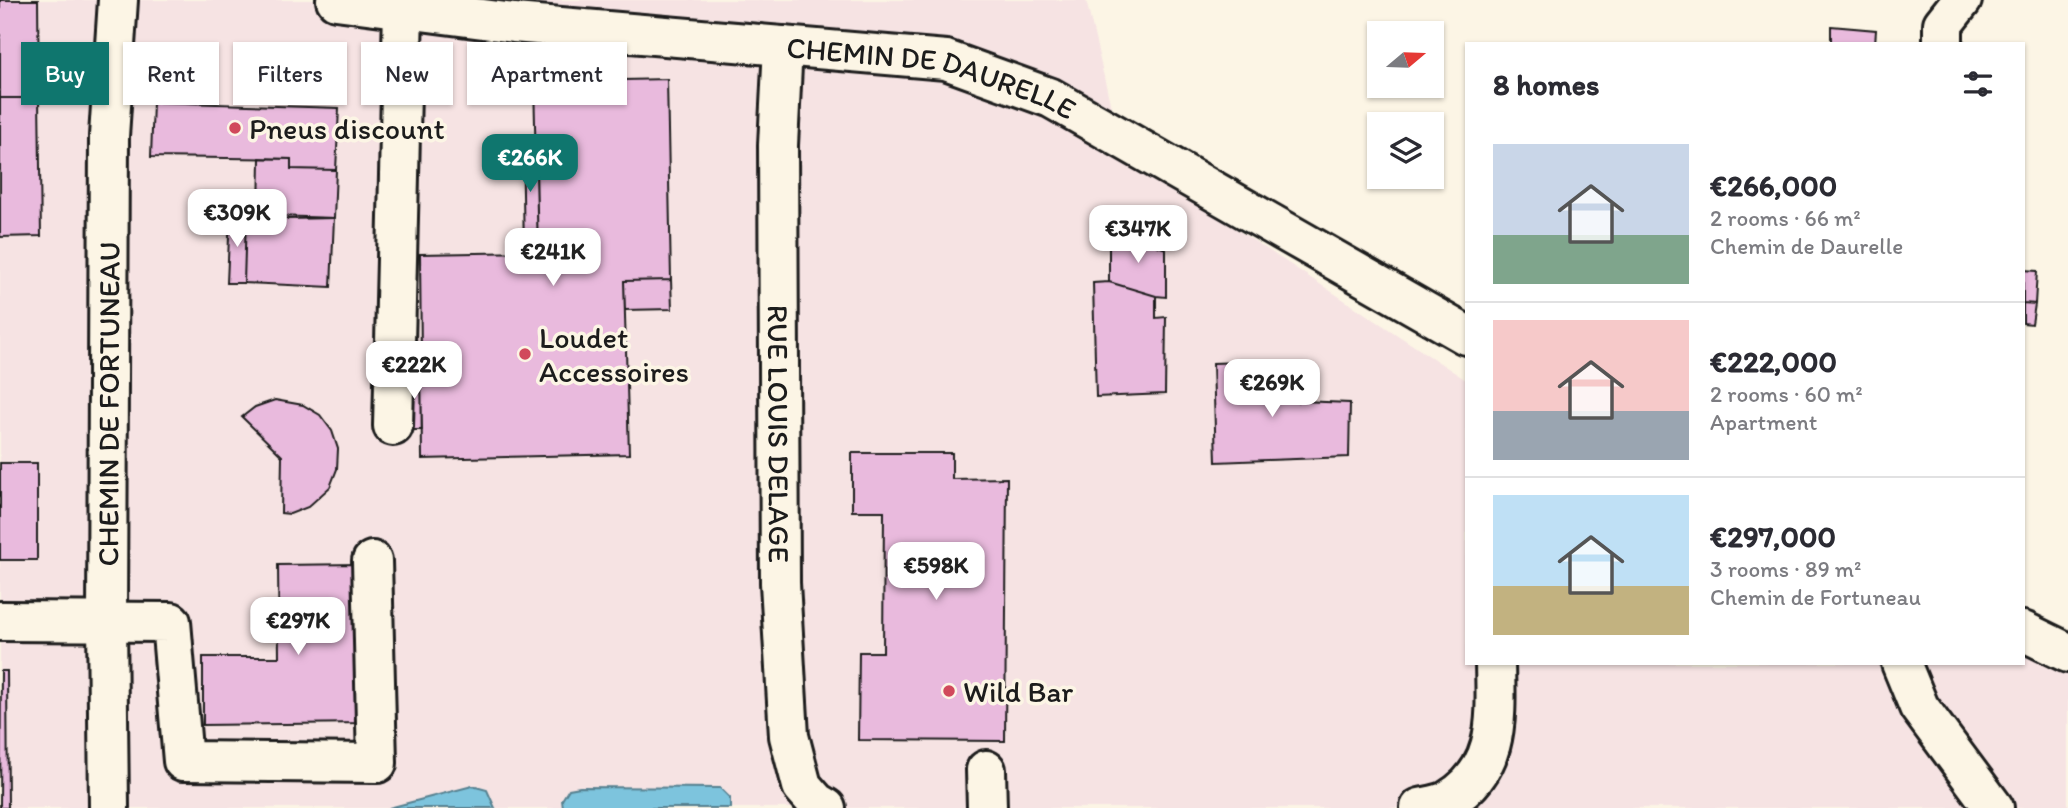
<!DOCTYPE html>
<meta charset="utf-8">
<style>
body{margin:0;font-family:Itim,sans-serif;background:#f7f7f7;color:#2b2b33;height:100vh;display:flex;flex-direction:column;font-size:26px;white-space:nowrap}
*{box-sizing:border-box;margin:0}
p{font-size:23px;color:#7c7c81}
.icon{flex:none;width:38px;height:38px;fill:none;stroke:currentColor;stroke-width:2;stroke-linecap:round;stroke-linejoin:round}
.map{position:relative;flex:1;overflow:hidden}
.side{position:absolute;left:1465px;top:42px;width:560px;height:623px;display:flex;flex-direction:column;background:#fff;border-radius:0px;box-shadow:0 2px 5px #0004}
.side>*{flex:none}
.banner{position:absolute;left:21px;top:42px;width:665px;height:63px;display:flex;gap:14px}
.needle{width:46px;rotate:71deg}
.controls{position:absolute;left:1367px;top:21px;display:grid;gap:14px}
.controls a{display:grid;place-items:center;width:77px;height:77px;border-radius:0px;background:#fff;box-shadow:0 2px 5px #0004;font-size:35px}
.price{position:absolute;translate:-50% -60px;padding:0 16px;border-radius:14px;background:#fff;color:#222;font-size:23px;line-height:46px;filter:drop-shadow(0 2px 4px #0008)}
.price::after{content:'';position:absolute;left:50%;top:42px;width:21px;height:16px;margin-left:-10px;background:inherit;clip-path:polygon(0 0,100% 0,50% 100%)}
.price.active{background:#0f766e;color:#fff}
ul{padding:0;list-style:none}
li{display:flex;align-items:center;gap:21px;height:175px;padding:0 28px}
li+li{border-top:2px solid #e1e1e2}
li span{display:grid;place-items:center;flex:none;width:196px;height:140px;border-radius:0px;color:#555}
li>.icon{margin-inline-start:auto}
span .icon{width:84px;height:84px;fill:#fffc;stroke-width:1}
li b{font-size:30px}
h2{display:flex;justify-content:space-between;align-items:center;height:84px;padding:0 28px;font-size:30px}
.chip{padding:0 24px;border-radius:0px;background:#fff;box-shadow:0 2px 5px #0004;font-size:24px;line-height:63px}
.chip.active{background:#0f766e;color:#fff}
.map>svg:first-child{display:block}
</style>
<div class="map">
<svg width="2068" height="808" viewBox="0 0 2068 808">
<rect width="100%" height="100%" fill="#fcf5e5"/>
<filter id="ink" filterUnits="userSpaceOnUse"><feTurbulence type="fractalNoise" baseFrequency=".0143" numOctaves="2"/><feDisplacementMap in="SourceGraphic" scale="14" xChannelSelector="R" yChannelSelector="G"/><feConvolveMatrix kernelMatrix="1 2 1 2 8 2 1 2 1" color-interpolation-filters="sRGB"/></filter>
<g filter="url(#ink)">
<path fill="#f6e3e3" d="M 0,0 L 1086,0 L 1122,154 L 1466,380 L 1466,663 L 2023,663 L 2023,652 L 2068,674 L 2068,808 L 0,808 Z"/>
<path fill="#7dc4dd" stroke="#568190" stroke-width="2" d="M 472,786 L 487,790 L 495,808 L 389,808 Z
M 580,787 L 720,788 L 730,798 L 730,808 L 563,808 L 562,800 L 569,789 Z"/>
<path fill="#e9badd" stroke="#1c1c1c" stroke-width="2" d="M 0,0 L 38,0 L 39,98 L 0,98 Z
M 1831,26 L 1876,30 L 1875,44 L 1831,44 Z
M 667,79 L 671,280 L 624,281 L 629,454 L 422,459 L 420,254 L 538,252 L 534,82 Z
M 0,98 L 39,98 L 41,236 L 0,237 Z
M 153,102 L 339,108 L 336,170 L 291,169 L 291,159 L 151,157 Z
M 522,135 L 535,135 L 538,252 L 524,252 Z
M 260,158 L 291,159 L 291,169 L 336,170 L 334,218 L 286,219 L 259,216 Z
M 230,214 L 246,215 L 244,283 L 227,283 Z
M 246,215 L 334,218 L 331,287 L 244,283 Z
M 1145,236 L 1145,241 L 1166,249 L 1166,297 L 1156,296 L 1109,282 L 1109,237 Z
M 2023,270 L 2037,271 L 2035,304 L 2023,303 Z
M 671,280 L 672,309 L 625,310 L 624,281 Z
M 1109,282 L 1156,296 L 1156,318 L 1166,317 L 1165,394 L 1096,397 L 1093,283 Z
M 2023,303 L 2035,304 L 2032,324 L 2023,323 Z
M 1273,361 L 1275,400 L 1350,403 L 1349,457 L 1216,462 L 1213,363 Z
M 407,371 L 421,371 L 422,430 L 407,430 Z
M 1274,378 L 1296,402 L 1275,400 Z
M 275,400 L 303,405 L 320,415 L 332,431 L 338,449 L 337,469 L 330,487 L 308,507 L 290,514 L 281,513 L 282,456 L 242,417 L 255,407 Z
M 852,453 L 952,453 L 952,479 L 1007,478 L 1005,741 L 858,740 L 859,652 L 883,652 L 884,511 L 852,511 Z
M 0,463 L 37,463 L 37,560 L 0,560 Z
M 361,564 L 363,723 L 203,725 L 203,657 L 279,657 L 278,565 Z
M 1,671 L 7,671 L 8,808 L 0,808 Z"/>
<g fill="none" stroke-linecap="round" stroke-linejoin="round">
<g stroke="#1c1c1c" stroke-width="44">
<g id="minor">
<path id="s1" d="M 336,0 L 514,23 L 946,60 L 1051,98 L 1466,335"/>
<path d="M 1943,44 L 1943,24 L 1962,0"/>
<path id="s2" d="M 783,46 L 778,145 L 780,583 L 789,736 L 802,786 L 816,802 L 826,808"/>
<path d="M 393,426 L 403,9"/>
<path d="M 0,621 L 171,622 L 183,761 L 377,763 L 372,561"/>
<path d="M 2023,631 L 2068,653"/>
<path d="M 1901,663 L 1919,707 L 1994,808"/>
<path d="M 986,770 L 987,808"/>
<path id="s3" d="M 109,808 L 107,620 L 109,136 L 118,0"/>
<path d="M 1420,808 C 1428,806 1439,805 1447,801 C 1501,770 1496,717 1495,663"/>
</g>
</g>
<use href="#minor" stroke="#fcf5e5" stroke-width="38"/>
</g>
</g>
<g fill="#d1495b" stroke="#fcf5e5" stroke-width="2.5">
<circle cx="235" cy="128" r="7"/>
<circle cx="525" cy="354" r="7"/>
<circle cx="949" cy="691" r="7"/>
</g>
<g text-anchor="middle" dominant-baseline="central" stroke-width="7" stroke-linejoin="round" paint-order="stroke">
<g font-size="30" fill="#1c1c1c" stroke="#fcf5e5">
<text stroke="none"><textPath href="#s1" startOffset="602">CHEMIN DE DAURELLE</textPath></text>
<text stroke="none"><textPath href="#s3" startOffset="404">CHEMIN DE FORTUNEAU</textPath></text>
<text stroke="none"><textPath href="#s2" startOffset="388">RUE LOUIS DELAGE</textPath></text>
</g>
<g font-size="30" fill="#1c1c1c" stroke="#fcf5e5" text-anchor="start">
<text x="249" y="128">Pneus discount</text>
<text x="539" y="337">Loudet<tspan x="539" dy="34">Accessoires</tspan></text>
<text x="963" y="691">Wild Bar</text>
</g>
</g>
</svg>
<div class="controls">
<a><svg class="needle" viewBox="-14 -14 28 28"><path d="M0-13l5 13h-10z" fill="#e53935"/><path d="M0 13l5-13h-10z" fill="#7c7c81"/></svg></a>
<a><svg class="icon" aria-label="layers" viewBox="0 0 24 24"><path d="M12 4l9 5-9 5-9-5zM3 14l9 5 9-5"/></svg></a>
</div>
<b class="price active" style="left:530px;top:194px">€266K</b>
<b class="price" style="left:237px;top:249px">€309K</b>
<b class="price" style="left:1138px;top:265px">€347K</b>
<b class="price" style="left:553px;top:288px">€241K</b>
<b class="price" style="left:414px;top:401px">€222K</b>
<b class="price" style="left:1272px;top:419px">€269K</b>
<b class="price" style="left:936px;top:602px">€598K</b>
<b class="price" style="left:298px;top:657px">€297K</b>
<div class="banner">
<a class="chip active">Buy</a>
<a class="chip">Rent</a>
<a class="chip">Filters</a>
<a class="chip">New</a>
<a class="chip">Apartment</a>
</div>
<section class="side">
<h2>8 homes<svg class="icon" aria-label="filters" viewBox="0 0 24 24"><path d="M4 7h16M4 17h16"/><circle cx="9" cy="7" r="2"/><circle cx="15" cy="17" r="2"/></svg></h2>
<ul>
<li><span style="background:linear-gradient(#c9d6e8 65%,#7fa58c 0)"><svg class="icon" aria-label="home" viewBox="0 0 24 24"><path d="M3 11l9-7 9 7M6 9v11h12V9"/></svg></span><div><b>€266,000</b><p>2 rooms · 66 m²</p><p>Chemin de Daurelle</p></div></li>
<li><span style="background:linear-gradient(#f6c9c9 65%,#9aa5b1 0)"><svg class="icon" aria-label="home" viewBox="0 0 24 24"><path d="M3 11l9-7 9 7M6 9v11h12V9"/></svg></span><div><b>€222,000</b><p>2 rooms · 60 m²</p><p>Apartment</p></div></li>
<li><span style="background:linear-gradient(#bfe0f5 65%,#c2b280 0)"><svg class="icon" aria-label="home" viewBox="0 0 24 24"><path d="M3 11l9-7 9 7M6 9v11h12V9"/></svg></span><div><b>€297,000</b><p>3 rooms · 89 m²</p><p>Chemin de Fortuneau</p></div></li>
</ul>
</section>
</div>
